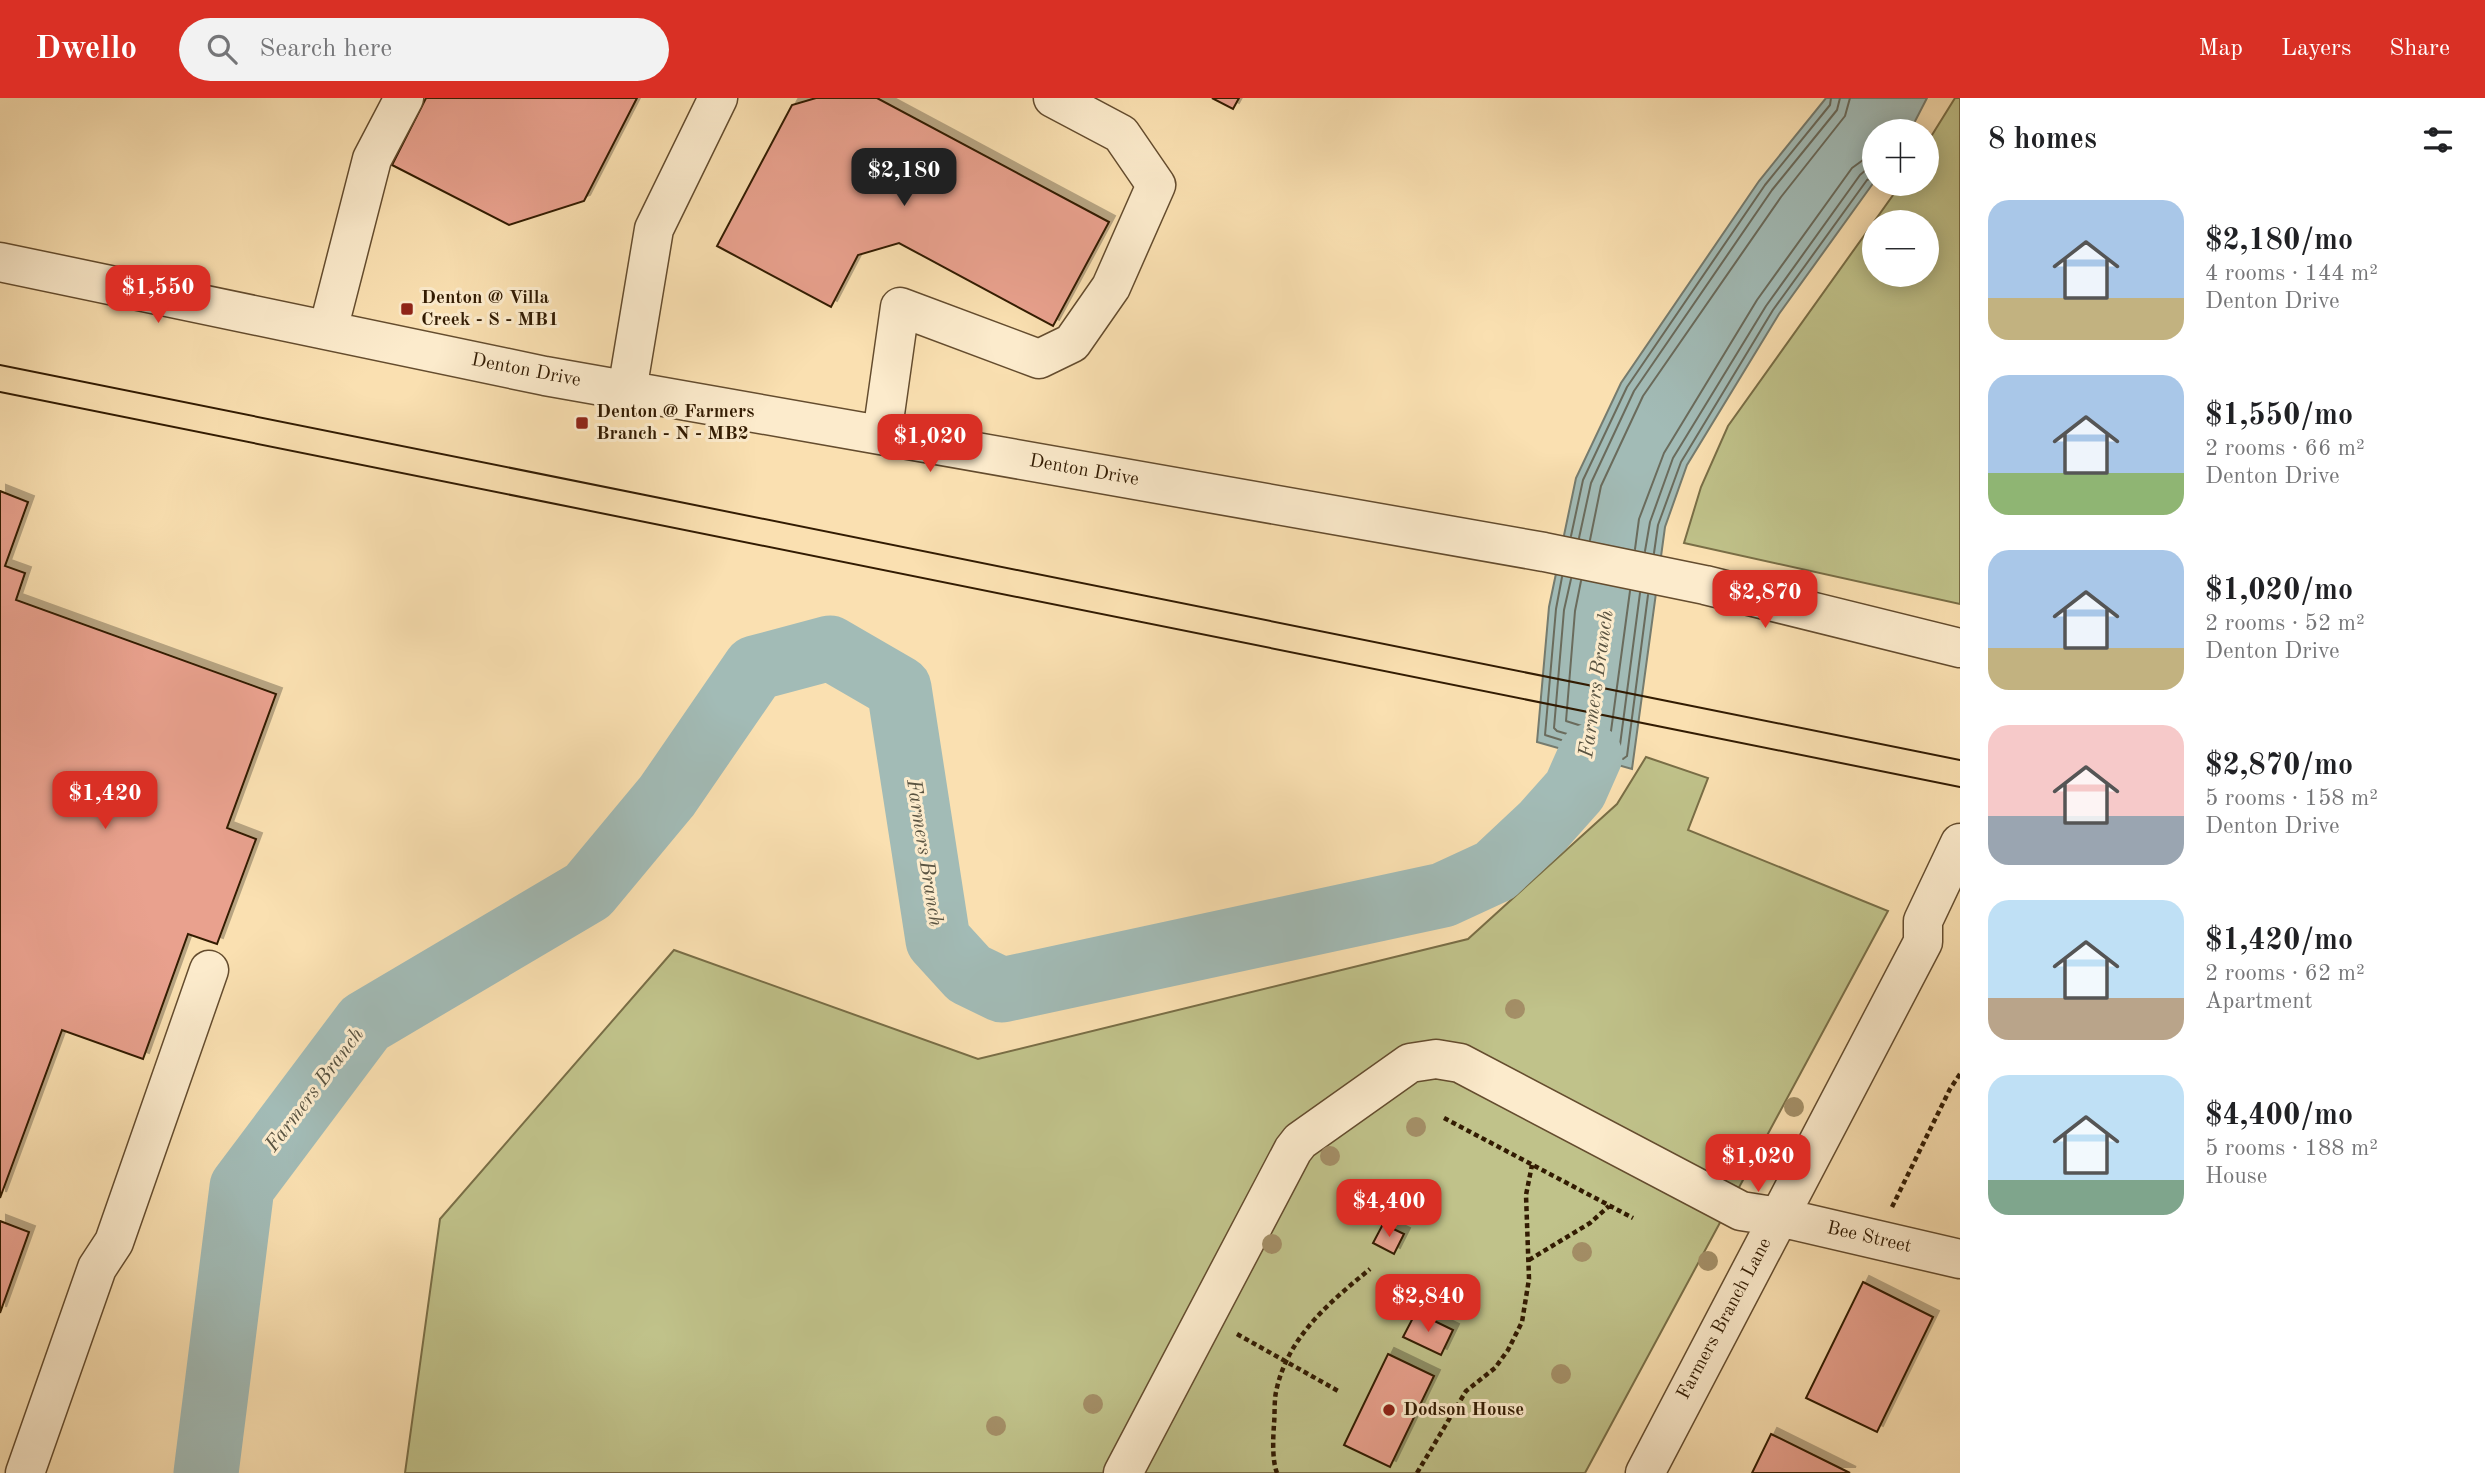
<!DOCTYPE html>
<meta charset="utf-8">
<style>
body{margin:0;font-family:"Old Standard TT",serif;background:#f2f2f2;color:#202124;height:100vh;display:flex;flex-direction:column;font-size:26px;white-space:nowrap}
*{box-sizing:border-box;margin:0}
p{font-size:23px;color:#757577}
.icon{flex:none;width:38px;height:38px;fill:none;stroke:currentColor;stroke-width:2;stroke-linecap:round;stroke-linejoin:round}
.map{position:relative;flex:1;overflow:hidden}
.drawer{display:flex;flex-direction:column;background:#fff;width:525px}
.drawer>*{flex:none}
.tools{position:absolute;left:1862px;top:21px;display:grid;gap:14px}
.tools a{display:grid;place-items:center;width:77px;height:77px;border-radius:50%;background:#fff;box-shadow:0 4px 18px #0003;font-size:35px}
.price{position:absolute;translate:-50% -60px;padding:0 16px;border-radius:14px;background:#d93025;color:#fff;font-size:23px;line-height:46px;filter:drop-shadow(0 2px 4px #0008)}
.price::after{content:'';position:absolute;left:50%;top:42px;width:21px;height:16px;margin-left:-10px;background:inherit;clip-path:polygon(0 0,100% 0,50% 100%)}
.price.active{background:#222;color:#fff}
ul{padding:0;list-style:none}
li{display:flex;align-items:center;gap:21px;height:175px;padding:0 28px}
li span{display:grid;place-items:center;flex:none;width:196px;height:140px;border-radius:21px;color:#555}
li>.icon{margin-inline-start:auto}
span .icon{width:84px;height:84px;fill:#fffc;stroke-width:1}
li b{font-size:30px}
h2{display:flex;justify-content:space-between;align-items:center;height:84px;padding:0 28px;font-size:30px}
header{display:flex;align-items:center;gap:42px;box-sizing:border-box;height:98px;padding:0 35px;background:#d93025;color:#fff}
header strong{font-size:33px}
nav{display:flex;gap:38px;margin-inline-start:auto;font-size:24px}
.search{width:490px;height:63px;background:#f2f2f2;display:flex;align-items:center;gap:18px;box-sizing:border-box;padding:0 24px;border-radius:38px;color:#757577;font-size:26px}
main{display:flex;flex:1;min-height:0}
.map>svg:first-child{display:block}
</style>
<header>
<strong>Dwello</strong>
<div class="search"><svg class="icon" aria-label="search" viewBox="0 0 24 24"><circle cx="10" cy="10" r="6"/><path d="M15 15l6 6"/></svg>Search here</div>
<nav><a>Map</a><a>Layers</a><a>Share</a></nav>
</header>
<main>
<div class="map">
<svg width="1960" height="1375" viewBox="0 0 1960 1375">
<defs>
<filter id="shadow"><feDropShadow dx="6" dy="-6" stdDeviation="0" flood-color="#0004"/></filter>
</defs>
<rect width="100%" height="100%" fill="#fae0b1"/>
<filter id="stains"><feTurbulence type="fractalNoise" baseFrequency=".00286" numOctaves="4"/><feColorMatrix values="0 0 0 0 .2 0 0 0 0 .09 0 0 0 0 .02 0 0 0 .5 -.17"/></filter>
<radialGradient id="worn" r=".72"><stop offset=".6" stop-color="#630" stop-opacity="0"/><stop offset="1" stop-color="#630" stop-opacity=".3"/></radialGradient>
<path fill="#c0c28a" stroke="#796e46" stroke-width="2" fill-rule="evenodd" d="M 1955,0 L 1960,0 L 1960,506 L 1684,445 L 1701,389 L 1728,328 L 1901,86 L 1927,86 L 1927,45 ZM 1874,124 L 1927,124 L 1927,177 L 1874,177 Z
M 1646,659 L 1708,680 L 1688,732 L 1888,813 L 1585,1375 L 405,1375 L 440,1121 L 674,852 L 978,961 L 1468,841 L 1617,706 Z"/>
<path fill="#a2bbb6" stroke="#757b6e" stroke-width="2" d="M 1826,0 L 1927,0 L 1910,33 L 1874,33 L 1874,84 L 1779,216 L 1687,367 L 1665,429 L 1632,671 L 1537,644 L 1549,509 L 1576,380 L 1621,285 L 1759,83 Z"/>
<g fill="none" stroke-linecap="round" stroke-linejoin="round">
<path stroke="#6a6b5c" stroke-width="2" d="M 1571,438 L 1583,382 L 1627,289 L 1765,87 L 1830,7 L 1831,0
M 1579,440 L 1591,385 L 1634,293 L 1772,92 L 1837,12 L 1840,0
M 1590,442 L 1601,388 L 1643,298 L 1781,99 L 1845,18 L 1850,0
M 1635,451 L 1639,421 L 1664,355 L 1757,202 L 1852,70 L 1863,62 L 1874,59
M 1645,453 L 1650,424 L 1673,360 L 1766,208 L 1860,77 L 1867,71 L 1874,70
M 1654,455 L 1658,427 L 1681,364 L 1773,212 L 1867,82 L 1874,79
M 1562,479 L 1556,511 L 1545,637 L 1623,661 L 1627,658 L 1648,497
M 1571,481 L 1564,512 L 1554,630 L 1557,633 L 1615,650 L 1620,647 L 1640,495
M 1581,483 L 1575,513 L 1566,623 L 1607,636 L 1611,633 L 1630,493"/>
<path stroke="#a2bbb6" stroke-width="65" d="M 206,1375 L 242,1089 L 365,925 L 588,793 L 667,698 L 755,570 L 830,550 L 899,590 L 938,842 L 969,876 L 1002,892 L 1443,797 L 1495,773 L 1543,728 L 1575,692 L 1590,658"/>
</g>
<path fill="#e9a18e" stroke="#321b02" stroke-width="2" filter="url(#shadow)" d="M 426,0 L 637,0 L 584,103 L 509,127 L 392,67 Z
M 816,0 L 877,0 L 1109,124 L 1053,228 L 899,145 L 858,157 L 831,209 L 717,148 L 792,7 Z
M 1212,0 L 1239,0 L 1233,11 Z
M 0,393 L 28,404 L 5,468 L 25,475 L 16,502 L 276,596 L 227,730 L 256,741 L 217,846 L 188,836 L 143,961 L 62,932 L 0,1100 Z
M 0,1123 L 29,1134 L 0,1215 Z
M 1383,1126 L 1404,1136 L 1394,1156 L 1373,1145 Z
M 1863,1184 L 1933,1219 L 1877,1334 L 1806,1300 Z
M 1416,1214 L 1453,1232 L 1441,1257 L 1403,1239 Z
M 1388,1256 L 1434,1278 L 1390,1369 L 1344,1347 Z
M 1771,1336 L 1850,1375 L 1752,1375 Z"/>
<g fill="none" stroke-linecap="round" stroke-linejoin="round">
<g stroke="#644c2e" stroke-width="41">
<path id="minor" d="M 0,164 L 545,278 L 1544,454 L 1705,487 L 1960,550
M 328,232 L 372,61 L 404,0
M 627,293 L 654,131 L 718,0
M 882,337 L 900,209 L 1039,261 L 1072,245 L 1111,189 L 1156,87 L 1121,36 L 1053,0
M 25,1375 L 97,1170 L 114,1144 L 209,872
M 1123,1375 L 1293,1052 L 1300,1043 L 1410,965 L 1436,961 L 1460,965 L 1741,1113 L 1779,1119 L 1960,1161
M 1645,1375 L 1923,844 L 1923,823 L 1960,745"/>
</g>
<path stroke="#321b02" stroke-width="4.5" stroke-dasharray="5 3.5" stroke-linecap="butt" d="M 1444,1020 L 1633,1120
M 1892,1109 L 1950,991 L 1960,976
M 1529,1162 L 1590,1125 L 1609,1108
M 1237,1236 L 1340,1294
M 1277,1375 C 1272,1362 1273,1341 1274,1326 C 1275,1316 1274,1304 1276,1294 C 1287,1239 1330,1204 1370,1171
M 1417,1375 L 1466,1293 L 1495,1270 L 1508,1252 L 1522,1224 L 1529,1181 L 1526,1097 L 1532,1067"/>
<use href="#minor" stroke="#fcebcc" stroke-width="38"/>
<path stroke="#321b02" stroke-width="2" d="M 0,267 L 1960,662
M 0,294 L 1960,689"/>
</g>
<g fill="#a48f67">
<circle cx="1515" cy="911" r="10"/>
<circle cx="1794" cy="1009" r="10"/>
<circle cx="1416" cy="1029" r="10"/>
<circle cx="1330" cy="1058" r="10"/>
<circle cx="1272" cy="1146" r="10"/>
<circle cx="1582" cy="1154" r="10"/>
<circle cx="1708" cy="1163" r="10"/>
<circle cx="1561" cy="1276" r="10"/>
<circle cx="1093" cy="1306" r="10"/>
<circle cx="996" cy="1328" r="10"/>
</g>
<g fill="#8f2418" stroke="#fcebcc" stroke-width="2.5">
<rect x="400" y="204" width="14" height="14" rx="3.5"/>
<rect x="575" y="318" width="14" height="14" rx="3.5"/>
<circle cx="1389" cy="1312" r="7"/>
</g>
<g text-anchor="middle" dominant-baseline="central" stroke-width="6" stroke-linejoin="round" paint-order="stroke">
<g font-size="19" font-weight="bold" fill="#321b02" stroke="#fcebcc" text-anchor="start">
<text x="421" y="200">Denton @ Villa<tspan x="421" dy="22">Creek - S - MB1</tspan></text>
<text x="596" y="314">Denton @ Farmers<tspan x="596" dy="22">Branch - N - MB2</tspan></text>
<text x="1403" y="1312">Dodson House</text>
</g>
<g font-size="19" fill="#321b02" stroke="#fcebcc">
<text transform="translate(526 273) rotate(11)">Denton Drive</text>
<text transform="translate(1084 373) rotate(10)">Denton Drive</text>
<text transform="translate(1869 1140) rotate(13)">Bee Street</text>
<text transform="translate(1725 1221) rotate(-62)">Farmers Branch Lane</text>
</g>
<g font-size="21" font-style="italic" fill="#595341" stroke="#fcebcc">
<text transform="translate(1597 586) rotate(-82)">Farmers Branch</text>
<text transform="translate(924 755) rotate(81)">Farmers Branch</text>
<text transform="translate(315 992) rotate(-53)">Farmers Branch</text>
</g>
</g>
<rect width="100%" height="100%" filter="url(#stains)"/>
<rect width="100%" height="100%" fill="url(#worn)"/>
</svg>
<div class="tools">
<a>+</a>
<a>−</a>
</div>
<b class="price active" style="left:904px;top:110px">$2,180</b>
<b class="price" style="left:158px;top:227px">$1,550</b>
<b class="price" style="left:930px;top:376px">$1,020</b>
<b class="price" style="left:1765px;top:532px">$2,870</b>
<b class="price" style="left:105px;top:733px">$1,420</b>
<b class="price" style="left:1758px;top:1096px">$1,020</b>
<b class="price" style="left:1389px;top:1141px">$4,400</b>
<b class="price" style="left:1428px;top:1236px">$2,840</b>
</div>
<section class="drawer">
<h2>8 homes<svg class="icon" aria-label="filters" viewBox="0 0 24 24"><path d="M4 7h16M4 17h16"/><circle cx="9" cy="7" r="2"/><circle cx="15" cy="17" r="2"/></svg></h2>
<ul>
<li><span style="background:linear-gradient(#a9c7e8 70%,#c2b280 0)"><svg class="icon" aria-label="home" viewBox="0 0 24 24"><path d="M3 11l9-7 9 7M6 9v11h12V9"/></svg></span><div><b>$2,180/mo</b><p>4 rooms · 144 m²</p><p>Denton Drive</p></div></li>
<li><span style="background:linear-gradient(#a9c7e8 70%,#8fb573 0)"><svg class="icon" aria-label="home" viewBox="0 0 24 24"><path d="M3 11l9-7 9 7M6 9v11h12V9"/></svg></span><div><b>$1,550/mo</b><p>2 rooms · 66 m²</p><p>Denton Drive</p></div></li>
<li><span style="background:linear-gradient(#a9c7e8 70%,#c2b280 0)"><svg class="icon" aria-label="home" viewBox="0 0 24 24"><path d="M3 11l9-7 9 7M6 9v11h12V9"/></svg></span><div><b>$1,020/mo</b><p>2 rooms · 52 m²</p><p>Denton Drive</p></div></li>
<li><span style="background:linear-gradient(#f6c9c9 65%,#9aa5b1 0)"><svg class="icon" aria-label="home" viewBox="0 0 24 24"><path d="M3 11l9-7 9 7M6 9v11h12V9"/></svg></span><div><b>$2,870/mo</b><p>5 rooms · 158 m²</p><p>Denton Drive</p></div></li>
<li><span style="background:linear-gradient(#bfe0f5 70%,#b9a48a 0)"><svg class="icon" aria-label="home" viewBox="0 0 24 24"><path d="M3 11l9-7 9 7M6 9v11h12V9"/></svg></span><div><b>$1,420/mo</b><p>2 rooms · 62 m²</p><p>Apartment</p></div></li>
<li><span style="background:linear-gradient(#bfe0f5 75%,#7fa58c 0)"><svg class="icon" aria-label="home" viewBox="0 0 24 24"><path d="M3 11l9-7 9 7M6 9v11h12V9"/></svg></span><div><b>$4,400/mo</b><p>5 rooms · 188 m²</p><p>House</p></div></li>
</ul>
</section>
</main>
